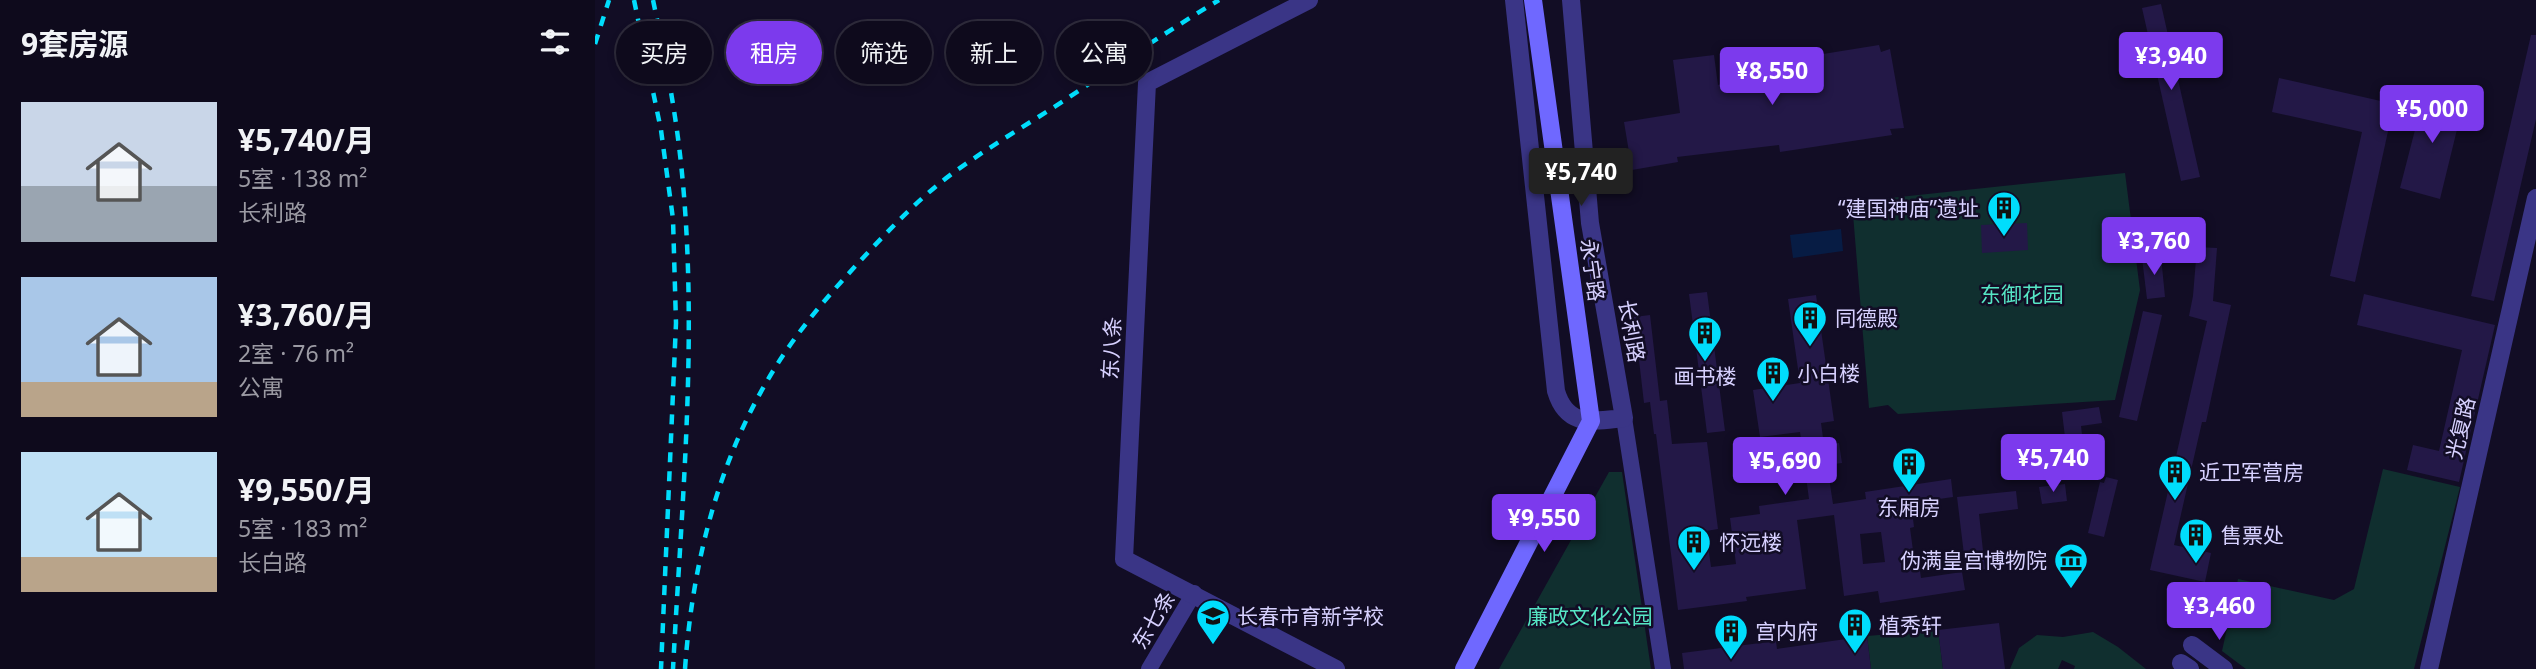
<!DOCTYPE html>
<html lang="zh">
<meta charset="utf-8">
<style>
body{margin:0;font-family:"Noto Sans","Noto Sans SC",sans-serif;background:#1c1829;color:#f1f3f6;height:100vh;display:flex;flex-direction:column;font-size:26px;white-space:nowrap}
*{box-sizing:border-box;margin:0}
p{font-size:23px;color:#9b9aa3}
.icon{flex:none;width:38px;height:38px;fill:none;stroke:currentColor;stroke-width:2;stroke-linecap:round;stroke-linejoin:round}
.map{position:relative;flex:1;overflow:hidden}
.sheet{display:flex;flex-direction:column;background:#0e0a1c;width:595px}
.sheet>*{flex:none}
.top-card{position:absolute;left:21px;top:21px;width:665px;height:63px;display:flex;gap:14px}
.price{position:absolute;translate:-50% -60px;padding:0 16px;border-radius:7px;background:#7c3aed;color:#fff;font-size:23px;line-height:46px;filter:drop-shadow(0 2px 4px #0008)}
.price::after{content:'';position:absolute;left:50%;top:42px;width:21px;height:16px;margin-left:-10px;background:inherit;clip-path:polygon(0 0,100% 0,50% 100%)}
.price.on{background:#222;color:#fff}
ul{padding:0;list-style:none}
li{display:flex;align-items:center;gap:21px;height:175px;padding:0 21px}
li span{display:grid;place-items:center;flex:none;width:196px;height:140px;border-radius:0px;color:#555}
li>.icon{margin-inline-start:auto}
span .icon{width:84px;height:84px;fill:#fffc;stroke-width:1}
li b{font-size:30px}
h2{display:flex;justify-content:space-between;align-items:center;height:84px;padding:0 21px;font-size:30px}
.pill{padding:0 24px;border-radius:32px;background:#0e0a1c;box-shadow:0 4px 10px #0003,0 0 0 2px #2e2b3b;font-size:24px;line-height:63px}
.pill.on{background:#7c3aed;color:#fff}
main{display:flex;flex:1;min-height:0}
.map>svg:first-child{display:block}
</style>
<main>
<section class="sheet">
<h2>9套房源<svg class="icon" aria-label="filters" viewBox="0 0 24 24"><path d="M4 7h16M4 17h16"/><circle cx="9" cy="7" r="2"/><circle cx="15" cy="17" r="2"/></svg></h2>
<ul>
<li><span style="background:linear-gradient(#c9d6e8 60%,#9aa5b1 0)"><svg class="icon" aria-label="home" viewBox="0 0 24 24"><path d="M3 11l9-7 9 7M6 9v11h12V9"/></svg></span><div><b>¥5,740/月</b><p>5室 · 138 m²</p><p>长利路</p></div></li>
<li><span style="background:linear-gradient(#a9c7e8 75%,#b9a48a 0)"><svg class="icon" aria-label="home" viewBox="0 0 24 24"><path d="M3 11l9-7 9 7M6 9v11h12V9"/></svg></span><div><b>¥3,760/月</b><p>2室 · 76 m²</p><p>公寓</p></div></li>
<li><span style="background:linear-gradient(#bfe0f5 75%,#b9a48a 0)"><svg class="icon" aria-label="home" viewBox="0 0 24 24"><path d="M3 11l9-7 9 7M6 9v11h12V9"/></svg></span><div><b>¥9,550/月</b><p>5室 · 183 m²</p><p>长白路</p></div></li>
</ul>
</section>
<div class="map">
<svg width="1941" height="669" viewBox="0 0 1941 669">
<rect width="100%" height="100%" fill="#120d25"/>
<path fill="#102f2f" d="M 1530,173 L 1545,290 L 1520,400 L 1303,414 L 1293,405 L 1274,408 L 1257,202 Z
M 1788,469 L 1865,487 L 1819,669 L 1651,669 L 1627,651 L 1643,579 L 1739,600 L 1759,589 Z
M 1014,472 L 1027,472 L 1056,669 L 904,669 Z
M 1343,630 L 1348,669 L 1276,669 L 1272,636 Z
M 1498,632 L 1523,647 L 1551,669 L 1479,669 L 1480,666 L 1467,660 L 1463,669 L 1415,669 L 1424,648 L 1442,635 L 1468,637 Z"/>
<path fill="#071c44" d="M 1246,229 L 1248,251 L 1198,258 L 1195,235 Z"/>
<path fill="#231847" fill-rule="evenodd" d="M 1566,4 L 1605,177 L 1586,181 L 1547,8 Z
M 1936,35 L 1941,35 L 1941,119 L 1899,301 L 1876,296 Z
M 1284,45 L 1286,52 L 1295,49 L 1309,128 L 1295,129 L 1297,135 L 1185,152 L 1184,145 L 1082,157 L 1083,162 L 1037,170 L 1029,122 L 1085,113 L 1078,60 L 1119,55 L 1123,85 L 1146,77 L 1147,67 Z
M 1684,78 L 1799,104 L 1760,282 L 1735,276 L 1767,132 L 1677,112 Z
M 1830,91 L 1869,101 L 1845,199 L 1805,188 Z
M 1432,223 L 1433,250 L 1387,253 L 1386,225 Z
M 1602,247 L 1622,248 L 1618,301 L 1636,305 L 1611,422 L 1607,422 L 1579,545 L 1616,553 L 1610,582 L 1555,570 L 1612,321 L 1594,316 L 1598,296 Z
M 1566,256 L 1570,297 L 1552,299 L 1547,258 Z
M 1112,292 L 1130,431 L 1112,433 L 1094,294 Z
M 1769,294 L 1900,325 L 1864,482 L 1812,470 L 1818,445 L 1844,451 L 1867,350 L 1762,325 Z
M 1221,295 L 1239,421 L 1226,423 L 1229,445 L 1244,443 L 1247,463 L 1232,465 L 1238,504 L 1271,499 L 1270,492 L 1356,479 L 1358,497 L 1316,503 L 1319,527 L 1315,528 L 1319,558 L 1323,557 L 1326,578 L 1367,572 L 1370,590 L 1285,603 L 1283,591 L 1249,596 L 1239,515 L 1202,520 L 1211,589 L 1151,597 L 1152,601 L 1083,610 L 1061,434 L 1059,434 L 1055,402 L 1049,403 L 1039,317 L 1055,315 L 1065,401 L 1072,400 L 1077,444 L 1112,442 L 1123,529 L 1111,531 L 1116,567 L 1141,564 L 1135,518 L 1165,514 L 1164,506 L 1214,499 L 1205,432 L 1165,437 L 1158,390 L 1205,383 L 1193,299 ZM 1286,532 L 1290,562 L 1268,564 L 1265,534 Z
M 1548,311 L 1567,315 L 1542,421 L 1524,417 Z
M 1504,407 L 1507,423 L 1486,426 L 1491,469 L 1474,471 L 1467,412 Z
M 1511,477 L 1523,480 L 1509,537 L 1493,533 L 1505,482 L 1509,483 Z
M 1470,484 L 1472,501 L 1447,504 L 1444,487 Z
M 1421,491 L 1423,509 L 1384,514 L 1390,569 L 1371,571 L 1362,497 Z
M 1404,623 L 1410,669 L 1348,669 L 1343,630 Z
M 1272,636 L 1276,669 L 1089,669 L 1087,653 L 1181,641 L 1182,649 Z"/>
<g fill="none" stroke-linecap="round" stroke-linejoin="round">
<path stroke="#3a3586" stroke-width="16" d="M 1029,418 L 1068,669
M 554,669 L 599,593"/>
<path stroke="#3a3586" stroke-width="18" d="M 714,0 L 552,83 L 529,559 L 741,669
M 919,0 L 961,391 C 972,428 998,421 1029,418 L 995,223 L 976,0
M 1597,645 L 1629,669
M 1586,663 L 1595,669
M 1834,669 L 1941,198"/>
<path stroke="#6f68ff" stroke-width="18" d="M 869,669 L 996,421 L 938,0"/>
<path stroke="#00ddfc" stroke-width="4.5" stroke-dasharray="10 9" stroke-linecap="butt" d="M 39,0 L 66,130 L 78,219 L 81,323 L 66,669
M 58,0 C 68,48 78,97 84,146 C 105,319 87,496 78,669
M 0,44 L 14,0
M 90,669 C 98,553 129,437 198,341 C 218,313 242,286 266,260 C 294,230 324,198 358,173 C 395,146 435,123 473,98 C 523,64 573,31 624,0"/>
</g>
<defs>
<g id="building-pin" transform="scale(1.75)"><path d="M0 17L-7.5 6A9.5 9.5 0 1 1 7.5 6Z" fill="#00ddfc" stroke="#120d25"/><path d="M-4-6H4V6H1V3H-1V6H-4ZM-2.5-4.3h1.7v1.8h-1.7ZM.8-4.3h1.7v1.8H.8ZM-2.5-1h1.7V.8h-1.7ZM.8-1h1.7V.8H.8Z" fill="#111"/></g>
<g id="museum-pin" transform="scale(1.75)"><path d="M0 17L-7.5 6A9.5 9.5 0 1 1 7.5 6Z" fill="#00ddfc" stroke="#120d25"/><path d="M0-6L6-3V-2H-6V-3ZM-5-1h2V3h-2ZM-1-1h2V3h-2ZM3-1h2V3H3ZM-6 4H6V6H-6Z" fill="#111"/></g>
<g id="school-pin" transform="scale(1.75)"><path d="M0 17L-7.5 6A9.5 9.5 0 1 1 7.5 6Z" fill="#00ddfc" stroke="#120d25"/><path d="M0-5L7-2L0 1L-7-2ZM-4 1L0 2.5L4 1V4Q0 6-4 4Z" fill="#111"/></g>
</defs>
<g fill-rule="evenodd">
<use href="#building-pin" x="1409" y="208"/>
<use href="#building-pin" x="1215" y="318"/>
<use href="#building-pin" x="1110" y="333"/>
<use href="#building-pin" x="1178" y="373"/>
<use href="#building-pin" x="1314" y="464"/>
<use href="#building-pin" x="1580" y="472"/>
<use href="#building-pin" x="1601" y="535"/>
<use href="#building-pin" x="1099" y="542"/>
<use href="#museum-pin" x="1476" y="560"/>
<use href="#school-pin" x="618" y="616"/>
<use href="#building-pin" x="1260" y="625"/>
<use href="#building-pin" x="1136" y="631"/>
</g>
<g text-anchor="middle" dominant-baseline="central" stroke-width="5" stroke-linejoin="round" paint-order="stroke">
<g font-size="21" fill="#d7d1ff" stroke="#120d25" text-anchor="start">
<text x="1384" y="208" text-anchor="end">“建国神庙”遗址</text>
<text x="1240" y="318">同德殿</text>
<text x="1202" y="373">小白楼</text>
<text x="1110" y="376" text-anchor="middle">画书楼</text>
<text x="1604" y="472">近卫军营房</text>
<text x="1314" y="507" text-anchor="middle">东厢房</text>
<text x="1626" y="535">售票处</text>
<text x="1124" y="542">怀远楼</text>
<text x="1452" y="560" text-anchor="end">伪满皇宫博物院</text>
<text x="642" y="616">长春市育新学校</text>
<text x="1284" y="625">植秀轩</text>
<text x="1160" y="631">宫内府</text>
</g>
<g font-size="21" fill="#d7d1ff" stroke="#120d25">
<text transform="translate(998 270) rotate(82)">永宁路</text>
<text transform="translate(1037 331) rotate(80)">长利路</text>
<text transform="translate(516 348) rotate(-87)">东八条</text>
<text transform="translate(1865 428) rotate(-77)">光复路</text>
<text transform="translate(558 620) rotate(-59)">东七条</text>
</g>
<g font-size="21" fill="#56e6c5" stroke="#120d25">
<text x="1427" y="294">东御花园</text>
<text x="995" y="616">廉政文化公园</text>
</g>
</g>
</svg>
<b class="price" style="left:1576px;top:92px">¥3,940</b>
<b class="price" style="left:1177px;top:107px">¥8,550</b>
<b class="price" style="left:1837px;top:145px">¥5,000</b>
<b class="price on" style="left:986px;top:208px">¥5,740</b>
<b class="price" style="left:1559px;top:277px">¥3,760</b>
<b class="price" style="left:1458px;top:494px">¥5,740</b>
<b class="price" style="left:1190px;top:497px">¥5,690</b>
<b class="price" style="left:949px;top:554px">¥9,550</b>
<b class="price" style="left:1624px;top:642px">¥3,460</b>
<div class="top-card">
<a class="pill">买房</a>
<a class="pill on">租房</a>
<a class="pill">筛选</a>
<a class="pill">新上</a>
<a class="pill">公寓</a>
</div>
</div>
</main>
